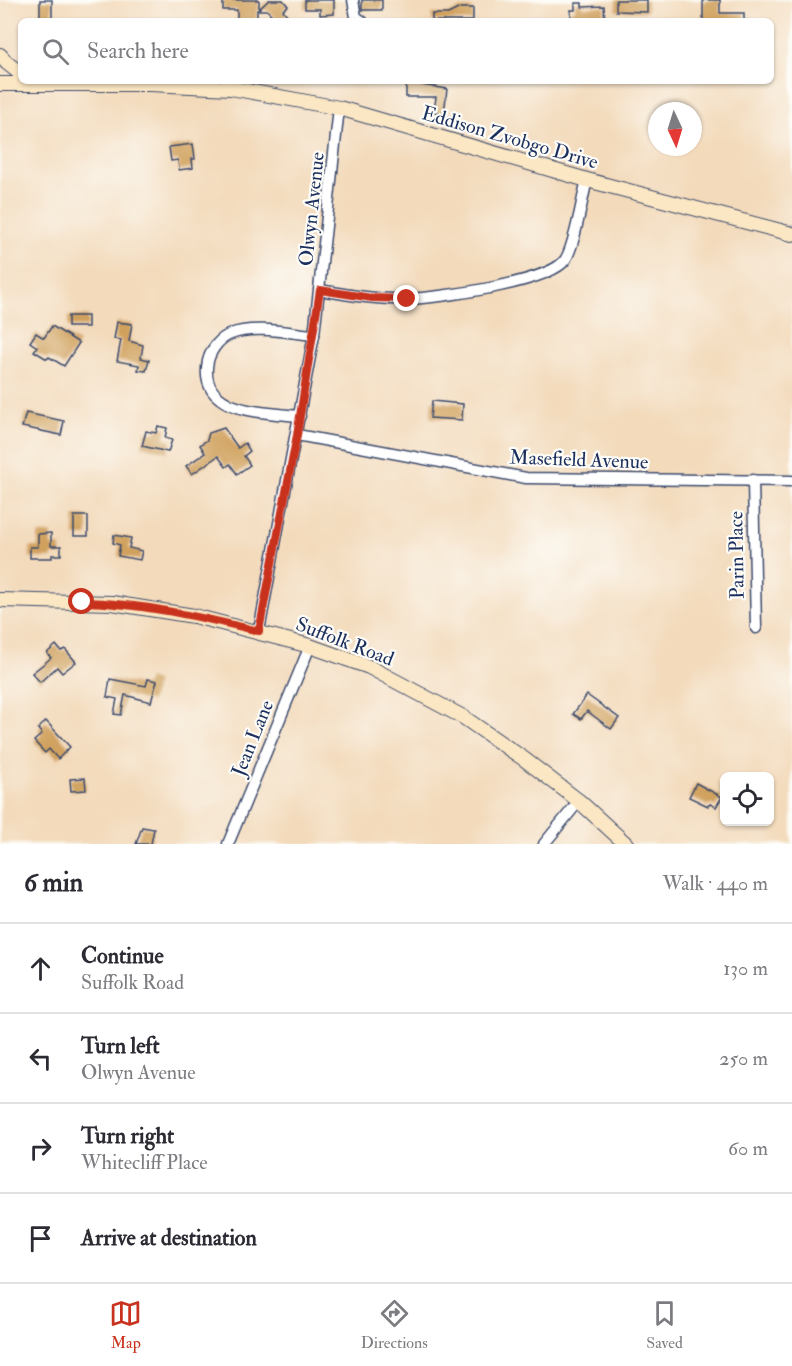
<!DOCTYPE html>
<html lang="en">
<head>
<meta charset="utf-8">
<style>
	:root { --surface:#fff; --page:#f2f2f3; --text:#2b2b33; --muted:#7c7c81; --line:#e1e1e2; --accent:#c8321e }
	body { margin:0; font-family:"IM FELL Double Pica",serif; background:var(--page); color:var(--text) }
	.controls { position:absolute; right:18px; bottom:18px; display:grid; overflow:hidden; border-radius:9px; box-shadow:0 2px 4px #0004 }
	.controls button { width:54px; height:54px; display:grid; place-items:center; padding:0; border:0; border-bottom:2px solid var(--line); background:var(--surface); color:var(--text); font:30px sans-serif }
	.compass { position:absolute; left:648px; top:102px; width:54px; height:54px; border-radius:50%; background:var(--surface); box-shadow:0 2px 4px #0004; rotate:176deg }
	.stop { position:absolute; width:18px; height:18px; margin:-14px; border:4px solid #c8321e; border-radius:50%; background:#fff }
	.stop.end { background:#c8321e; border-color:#fff; box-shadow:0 2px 6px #0008 }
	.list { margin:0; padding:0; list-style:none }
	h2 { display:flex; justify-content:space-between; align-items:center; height:78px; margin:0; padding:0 24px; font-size:26px }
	h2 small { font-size:20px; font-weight:400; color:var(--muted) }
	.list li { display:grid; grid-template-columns:39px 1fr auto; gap:18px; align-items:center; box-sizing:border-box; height:90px; padding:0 24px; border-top:2px solid var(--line) }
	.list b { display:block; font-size:22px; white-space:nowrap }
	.list p { margin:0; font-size:20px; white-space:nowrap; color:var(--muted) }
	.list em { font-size:20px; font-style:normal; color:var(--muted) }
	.icon { flex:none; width:33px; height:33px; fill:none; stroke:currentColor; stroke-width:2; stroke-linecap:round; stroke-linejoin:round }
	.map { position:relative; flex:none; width:792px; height:844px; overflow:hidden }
	.search { position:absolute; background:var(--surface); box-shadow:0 2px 4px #0004; left:18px; right:18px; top:18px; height:66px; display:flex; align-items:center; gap:15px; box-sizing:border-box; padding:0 21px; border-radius:9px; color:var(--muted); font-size:22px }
	.sheet { height:438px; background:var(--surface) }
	nav { display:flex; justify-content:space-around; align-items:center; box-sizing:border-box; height:84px; border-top:2px solid var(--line); background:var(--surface); font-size:16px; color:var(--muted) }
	nav a { display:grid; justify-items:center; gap:3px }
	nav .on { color:var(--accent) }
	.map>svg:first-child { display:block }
</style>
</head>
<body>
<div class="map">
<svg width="792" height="844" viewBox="0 0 792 844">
	<rect width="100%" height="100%" fill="#fdfcf7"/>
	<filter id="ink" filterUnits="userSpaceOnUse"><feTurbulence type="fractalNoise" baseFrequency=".0167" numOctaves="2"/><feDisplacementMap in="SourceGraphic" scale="12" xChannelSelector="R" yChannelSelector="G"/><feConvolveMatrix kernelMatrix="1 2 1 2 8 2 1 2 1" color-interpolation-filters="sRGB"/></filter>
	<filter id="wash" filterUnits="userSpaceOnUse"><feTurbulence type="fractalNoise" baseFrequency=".008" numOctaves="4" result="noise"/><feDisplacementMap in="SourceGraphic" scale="24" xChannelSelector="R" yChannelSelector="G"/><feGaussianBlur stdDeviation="1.35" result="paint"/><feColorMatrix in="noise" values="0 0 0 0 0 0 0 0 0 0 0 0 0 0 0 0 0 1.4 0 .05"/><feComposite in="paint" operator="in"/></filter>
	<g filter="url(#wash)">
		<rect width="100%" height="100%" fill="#f3dabb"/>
		<g id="blocks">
			<g fill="#d0a15d">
				<rect x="40" y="0" width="12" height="18"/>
				<polygon points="223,0 259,0 259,9 269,0 283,0 288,6 283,10 292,21 277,21 267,10 257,10 257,21 237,21 237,10 223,10"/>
				<polygon points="305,0 334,0 334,14 320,15 320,9 305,9"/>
				<rect x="362" y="0" width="20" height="10"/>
				<polygon points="616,0 647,0 647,12 616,11"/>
				<polygon points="703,0 720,0 720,13 744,13 744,21 703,21"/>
				<polygon points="575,3 582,3 582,7 604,6 605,21 571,21 571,10 575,10"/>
				<polygon points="460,8 473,8 473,21 432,21 432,14 448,14"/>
				<polygon points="406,81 422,81 422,85 447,89 444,113 434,112 436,97 406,97"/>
				<polygon points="193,144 195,159 192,159 193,168 179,170 178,160 171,161 169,147"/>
				<rect x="68" y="316" width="20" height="11"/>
				<polygon points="117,322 132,324 129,341 143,345 141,358 149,360 146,371 138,370 139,365 117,361 121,340 114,339"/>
				<polygon points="52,326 79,343 64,366 49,357 47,359 34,351 37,347 30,342 36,333 44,338"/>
				<polygon points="432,401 463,404 462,420 430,418"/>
				<polygon points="26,413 64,421 61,435 22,427"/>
				<polygon points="158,426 167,428 165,438 172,440 168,452 142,446 146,431 156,433"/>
				<polygon points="224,428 238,448 245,443 250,451 244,456 250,465 237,474 230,464 226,467 218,456 192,474 186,466 205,453 200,445 207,440 209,433"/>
				<rect x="74" y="516" width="14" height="20"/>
				<polygon points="51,533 51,546 61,546 61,555 52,555 52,558 30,558 30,547 38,547 38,534"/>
				<polygon points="114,535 131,538 129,548 142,551 140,560 118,556 120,545 113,543"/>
				<polygon points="56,645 61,651 65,649 76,662 62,673 57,667 40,682 32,673 51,658 47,653"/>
				<polygon points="110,679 146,686 148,679 157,681 151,702 125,695 121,715 114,714 117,699 107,697"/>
				<polygon points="587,695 619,718 611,729 587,711 581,719 573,714"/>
				<polygon points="46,721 70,747 58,759 49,749 45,753 34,741 42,734 38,729"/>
				<polygon points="85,778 86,790 71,791 70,779"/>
				<polygon points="696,783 722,797 716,807 710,804 708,806 689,797"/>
				<polygon points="142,827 154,829 151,844 136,844"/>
			</g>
		</g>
	</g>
	<g filter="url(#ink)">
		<use href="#blocks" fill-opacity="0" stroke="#3b496c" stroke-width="1.5"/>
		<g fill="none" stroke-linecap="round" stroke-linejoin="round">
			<g stroke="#3b496c" stroke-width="13">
				<g id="street">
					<polyline points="353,0 356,17 362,21"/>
					<path d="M320,290C349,295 378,300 407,299C437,298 549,283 565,260C575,246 582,198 587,180"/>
					<path d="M300,416C265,412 197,414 208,361C211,349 220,338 231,334C253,325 291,333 314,335"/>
					<polyline points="297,435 526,478 792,481"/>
					<polyline points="753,480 756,628"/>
					<polyline points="259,631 314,335 339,108"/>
					<polyline points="228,844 310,646"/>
					<polyline points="544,844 579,801"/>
				</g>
			</g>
			<g stroke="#3b496c" stroke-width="16">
				<g id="secondary">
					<polyline points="0,55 7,63 21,74"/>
					<polyline points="0,84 150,84 231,88 339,108 587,180 792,234"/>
					<polyline points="0,600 112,603 194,616 310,646 369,667 463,717 524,759 579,801 626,844"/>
				</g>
			</g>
			<use href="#street" stroke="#fff" stroke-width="10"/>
			<use href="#secondary" stroke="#fbe7c3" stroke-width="14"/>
		</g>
	</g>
	<g fill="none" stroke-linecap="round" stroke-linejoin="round" filter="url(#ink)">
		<path stroke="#c8321e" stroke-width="8" d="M82,602C142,603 200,617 259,631L297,435L320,290L372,298L407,299"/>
	</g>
	<g text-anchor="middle" stroke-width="4.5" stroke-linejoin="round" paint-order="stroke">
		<g font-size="20" fill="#1b2f5e" stroke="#fdfcf7">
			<text transform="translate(510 137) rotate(16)" y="7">Eddison Zvobgo Drive</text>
			<text transform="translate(311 209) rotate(-84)" y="7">Olwyn Avenue</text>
			<text transform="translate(579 459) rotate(2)" y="7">Masefield Avenue</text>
			<text transform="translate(736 555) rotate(-91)" y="7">Parin Place</text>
			<text transform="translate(345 641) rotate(21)" y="7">Suffolk Road</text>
			<text transform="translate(252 738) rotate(-68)" y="7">Jean Lane</text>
		</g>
	</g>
</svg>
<div class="controls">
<button><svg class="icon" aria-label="locate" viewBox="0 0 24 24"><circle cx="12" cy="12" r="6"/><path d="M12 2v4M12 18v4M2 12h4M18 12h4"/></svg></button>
</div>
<svg class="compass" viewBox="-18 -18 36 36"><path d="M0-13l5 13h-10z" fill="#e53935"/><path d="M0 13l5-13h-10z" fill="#7c7c81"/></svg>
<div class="stop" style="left:82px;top:602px"></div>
<div class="stop end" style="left:407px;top:299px"></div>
<div class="search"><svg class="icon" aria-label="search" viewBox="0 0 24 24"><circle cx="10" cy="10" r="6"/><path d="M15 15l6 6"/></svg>Search here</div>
</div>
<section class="sheet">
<h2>6 min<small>Walk · 440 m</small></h2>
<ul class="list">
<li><svg class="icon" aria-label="ahead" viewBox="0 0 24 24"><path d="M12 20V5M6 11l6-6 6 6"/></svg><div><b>Continue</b><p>Suffolk Road</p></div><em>130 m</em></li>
<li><svg class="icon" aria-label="left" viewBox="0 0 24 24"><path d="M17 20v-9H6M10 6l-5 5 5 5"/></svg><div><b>Turn left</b><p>Olwyn Avenue</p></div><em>250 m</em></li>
<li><svg class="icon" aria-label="right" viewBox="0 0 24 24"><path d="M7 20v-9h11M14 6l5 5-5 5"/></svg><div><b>Turn right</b><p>Whitecliff Place</p></div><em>60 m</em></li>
<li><svg class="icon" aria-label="arrive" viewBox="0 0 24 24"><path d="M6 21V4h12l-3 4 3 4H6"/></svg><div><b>Arrive at destination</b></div></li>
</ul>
</section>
<nav>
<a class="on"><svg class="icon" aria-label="map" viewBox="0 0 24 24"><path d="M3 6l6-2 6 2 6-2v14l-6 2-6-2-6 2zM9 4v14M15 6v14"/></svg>Map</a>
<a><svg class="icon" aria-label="directions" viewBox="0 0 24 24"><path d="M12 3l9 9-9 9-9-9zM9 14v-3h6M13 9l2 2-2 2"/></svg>Directions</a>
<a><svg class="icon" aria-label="saved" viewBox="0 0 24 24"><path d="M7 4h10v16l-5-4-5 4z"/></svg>Saved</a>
</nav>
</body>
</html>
